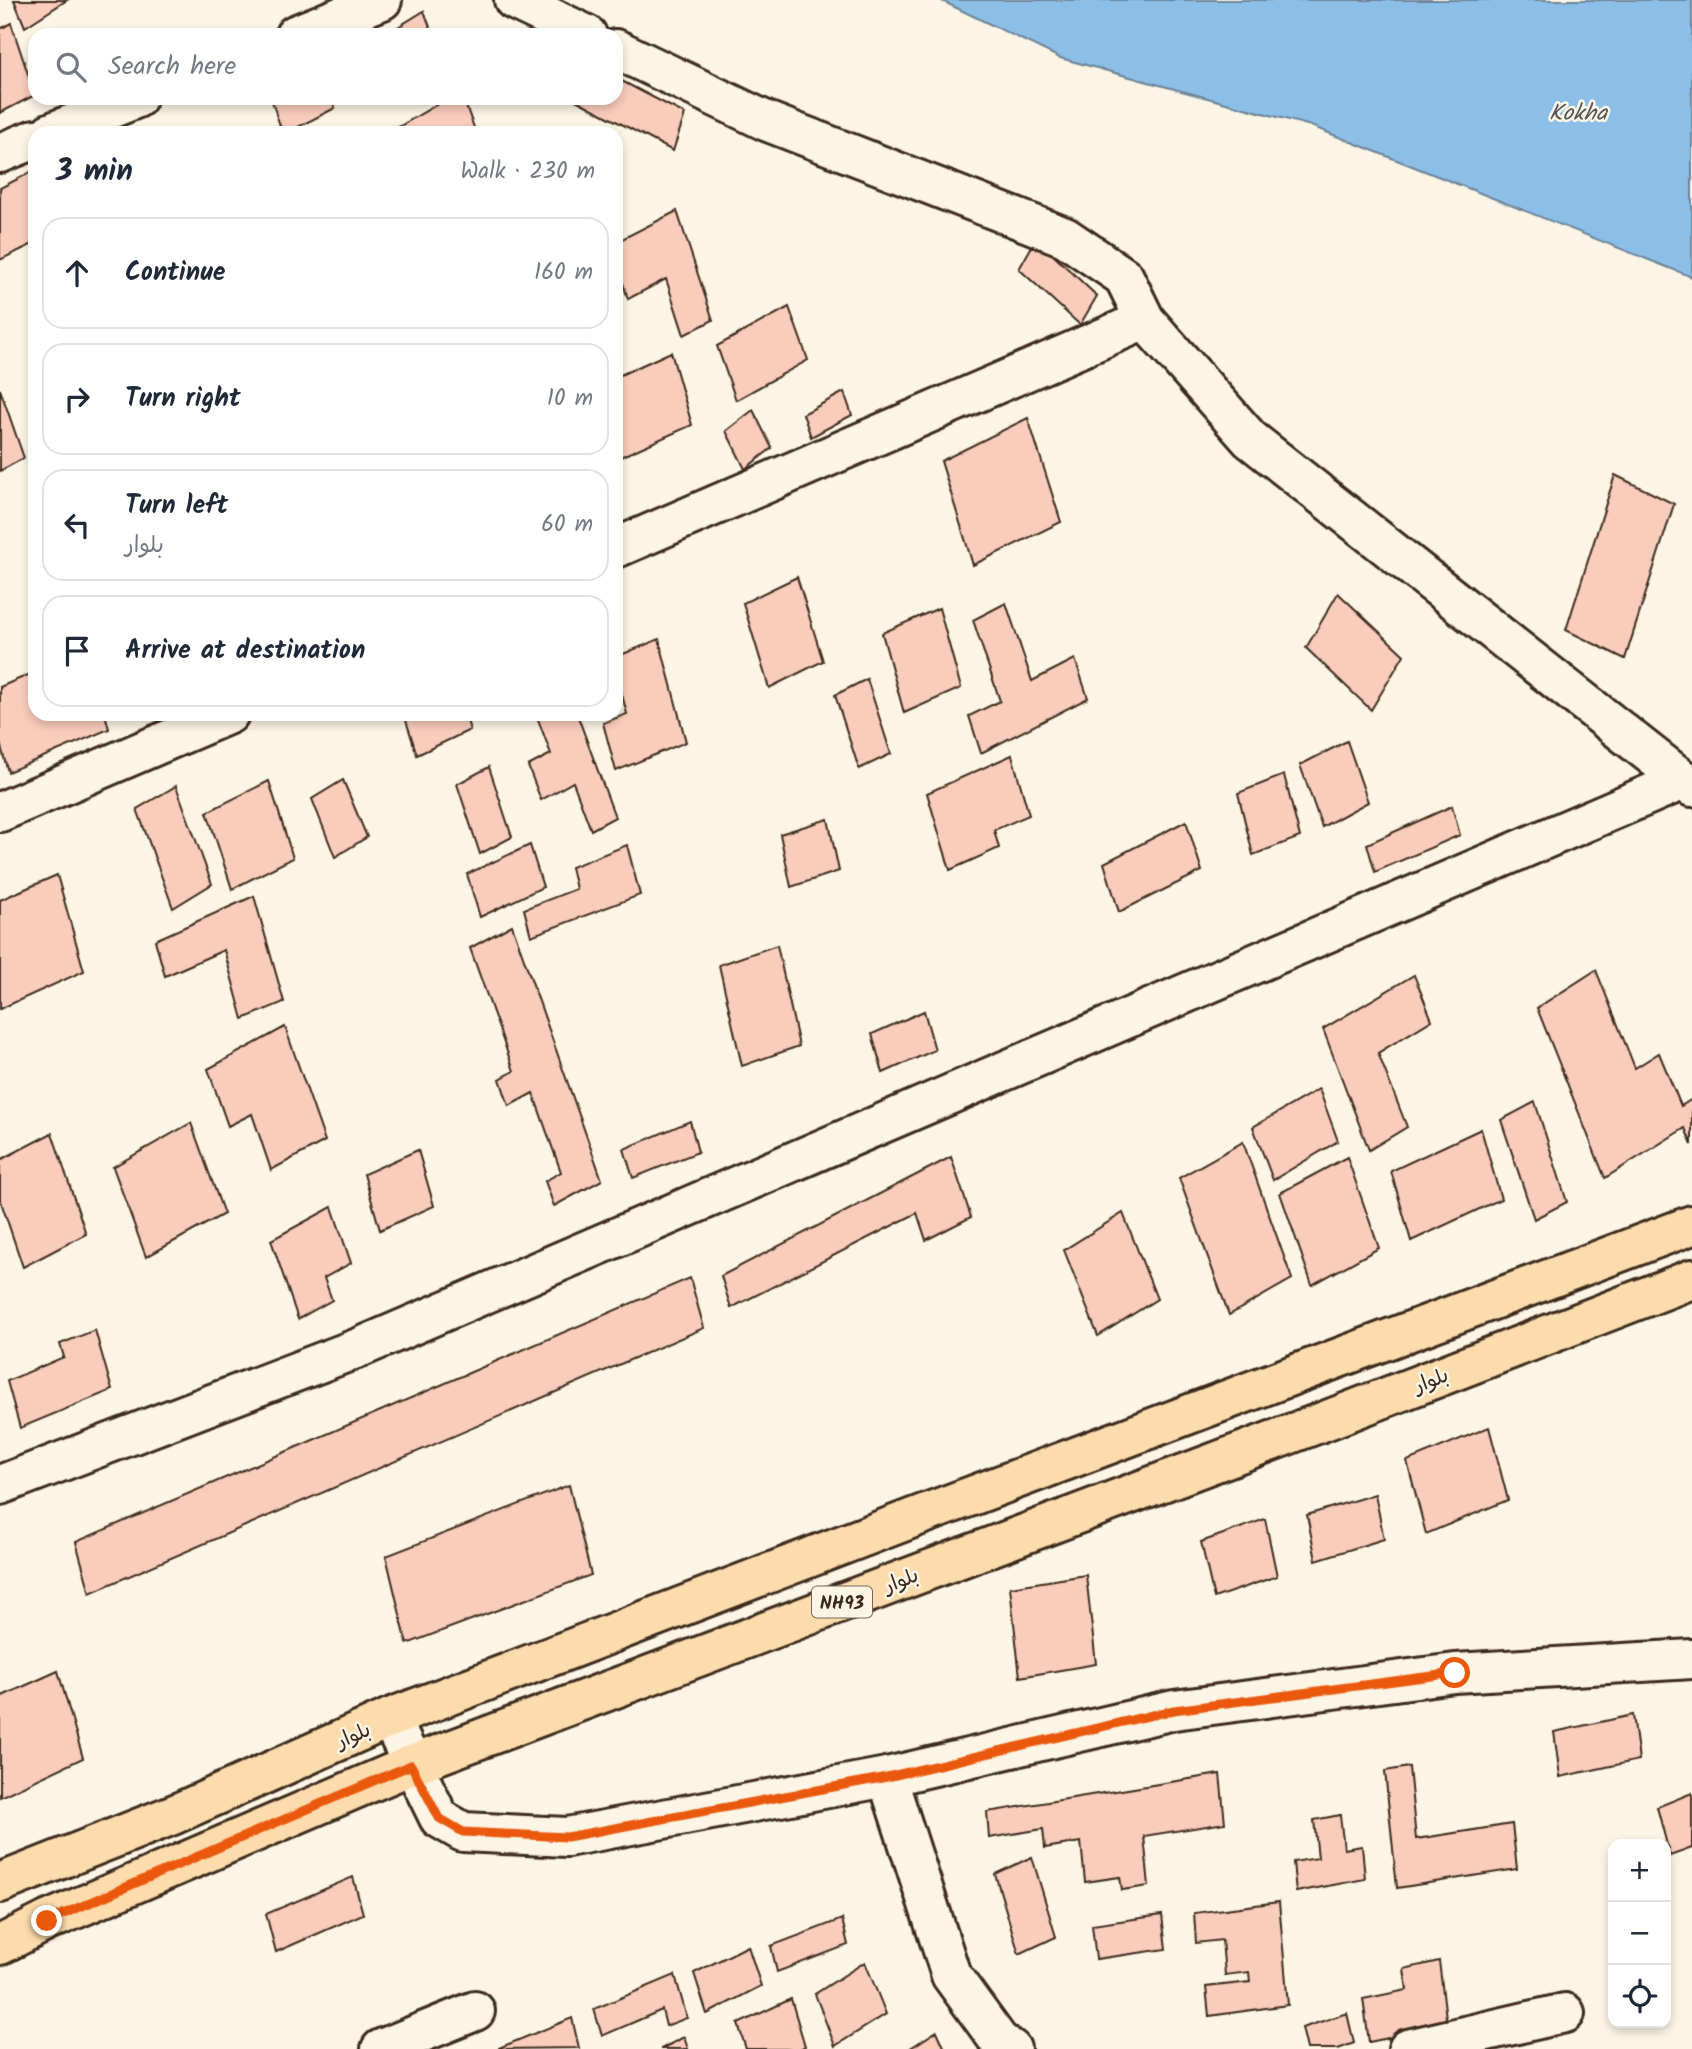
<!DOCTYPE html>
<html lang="en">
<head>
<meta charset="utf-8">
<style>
	:root { --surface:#fff; --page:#f6f6f7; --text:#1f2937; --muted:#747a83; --line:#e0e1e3 }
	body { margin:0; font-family:Kalam,"Playpen Sans Arabic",sans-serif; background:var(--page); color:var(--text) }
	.controls { position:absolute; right:21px; bottom:21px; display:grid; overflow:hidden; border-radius:14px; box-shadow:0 4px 10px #0003 }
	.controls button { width:63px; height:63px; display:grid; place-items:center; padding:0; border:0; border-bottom:2px solid var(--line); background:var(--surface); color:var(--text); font:35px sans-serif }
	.stop { position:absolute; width:21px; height:21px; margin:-16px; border:5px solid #ea580c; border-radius:50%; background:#fff }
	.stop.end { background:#ea580c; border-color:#fff; box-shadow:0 2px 7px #0008 }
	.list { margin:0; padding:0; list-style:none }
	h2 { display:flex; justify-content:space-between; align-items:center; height:91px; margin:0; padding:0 28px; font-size:30px }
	h2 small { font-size:23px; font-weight:400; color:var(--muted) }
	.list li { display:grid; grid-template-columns:46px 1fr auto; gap:21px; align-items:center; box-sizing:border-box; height:112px; margin:0 14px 14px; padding:0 14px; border:2px solid var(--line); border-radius:21px }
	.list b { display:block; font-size:26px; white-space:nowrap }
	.list p { margin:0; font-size:23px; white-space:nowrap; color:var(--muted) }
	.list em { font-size:23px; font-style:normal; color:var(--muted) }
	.icon { flex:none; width:38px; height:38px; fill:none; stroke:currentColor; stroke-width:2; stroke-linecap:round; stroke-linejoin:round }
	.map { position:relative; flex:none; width:1692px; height:2049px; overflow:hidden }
	.search { position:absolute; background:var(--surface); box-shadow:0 4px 10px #0003; left:28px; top:28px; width:595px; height:77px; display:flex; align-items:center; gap:18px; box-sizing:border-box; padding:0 24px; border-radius:21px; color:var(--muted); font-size:26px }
	.panel { position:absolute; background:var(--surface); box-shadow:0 4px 10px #0003; left:28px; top:126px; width:595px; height:595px; border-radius:21px }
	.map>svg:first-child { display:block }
</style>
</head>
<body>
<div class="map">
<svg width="1692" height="2049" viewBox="0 0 1692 2049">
	<rect width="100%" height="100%" fill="#fcf5e5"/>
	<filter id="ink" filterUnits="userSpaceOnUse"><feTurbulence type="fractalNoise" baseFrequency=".0143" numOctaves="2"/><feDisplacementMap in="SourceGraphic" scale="14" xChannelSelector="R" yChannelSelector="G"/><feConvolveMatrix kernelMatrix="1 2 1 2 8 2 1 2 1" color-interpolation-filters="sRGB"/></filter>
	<g filter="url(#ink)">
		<polygon fill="#8cbfe8" stroke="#6c8397" stroke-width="2" points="940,0 1692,0 1692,277 1311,126 1060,58"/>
		<g fill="#f9ccbb" stroke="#3b2a1e" stroke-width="2">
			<polygon points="14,0 67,0 25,27"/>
			<polygon points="424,11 433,35 401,35 398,27"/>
			<polygon points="11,23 35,95 0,113 0,29"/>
			<polygon points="616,78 685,114 673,151 572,98 616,98"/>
			<polygon points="271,98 331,98 335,108 298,127 300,133 280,133 282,132"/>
			<polygon points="448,98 463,98 476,133 399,133 397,128"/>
			<polygon points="35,170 35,243 0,260 0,188"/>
			<polygon points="677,211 713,320 684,335 666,279 628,299 616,261 616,242"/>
			<polygon points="1036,239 1097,296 1080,325 1019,269"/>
			<polygon points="789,307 808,360 736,400 717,346"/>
			<polygon points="671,352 692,425 618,458 616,450 616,377"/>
			<polygon points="0,389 24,458 0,471"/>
			<polygon points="844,392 852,415 811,437 803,414"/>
			<polygon points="753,410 772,448 745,469 726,431"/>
			<polygon points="1028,418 1061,522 973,565 941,461"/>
			<polygon points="1615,475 1674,504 1625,659 1566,630"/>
			<polygon points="797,577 823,661 769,688 743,603"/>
			<polygon points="1338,593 1404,655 1371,710 1306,648"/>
			<polygon points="1006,603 1032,681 1075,659 1088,698 981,753 969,716 1000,701 973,620"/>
			<polygon points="939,608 961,688 904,713 882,633"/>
			<polygon points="659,639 686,742 616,771 603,723 627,714 616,672 616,657"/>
			<polygon points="35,672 35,714 105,714 109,729 8,772 0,743 0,687"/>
			<polygon points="867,679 891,754 859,769 835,695"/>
			<polygon points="404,714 465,714 470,730 417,755"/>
			<polygon points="536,714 577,714 615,817 591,830 573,782 541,800 528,766 551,754"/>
			<polygon points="1347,741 1368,802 1322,827 1300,765"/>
			<polygon points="1012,755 1029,815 994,830 999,848 950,870 927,793"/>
			<polygon points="489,767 512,837 480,854 457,784"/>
			<polygon points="1284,775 1300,837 1253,855 1238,793"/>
			<polygon points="343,780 367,837 335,857 312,799"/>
			<polygon points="269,781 293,858 232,889 207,812"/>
			<polygon points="176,786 212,884 173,908 137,809"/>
			<polygon points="1452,806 1460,835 1375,872 1367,844"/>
			<polygon points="828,819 839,871 791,887 780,834"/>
			<polygon points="1186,821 1202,871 1119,912 1104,863"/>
			<polygon points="530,845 543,887 480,917 467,874"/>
			<polygon points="627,845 640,895 531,936 524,909 576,889 571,867"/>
			<polygon points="57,875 84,971 0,1009 0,900"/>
			<polygon points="254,896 284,1002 243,1019 224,950 165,976 155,940"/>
			<polygon points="512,925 602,1180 554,1206 545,1181 561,1172 533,1093 509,1106 500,1079 514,1071 470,948"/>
			<polygon points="777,945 799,1046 742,1066 719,965"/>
			<polygon points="1596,970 1635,1068 1659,1053 1681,1106 1692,1099 1692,1145 1685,1128 1605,1178 1537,1008"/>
			<polygon points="1414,975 1432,1020 1378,1053 1407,1127 1369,1150 1323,1029"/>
			<polygon points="924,1011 935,1050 883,1073 872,1034"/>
			<polygon points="285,1027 325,1141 271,1170 252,1114 228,1126 208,1069"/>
			<polygon points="1319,1089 1338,1141 1273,1180 1253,1127"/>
			<polygon points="1535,1102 1567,1202 1534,1219 1501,1120"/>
			<polygon points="690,1121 698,1152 633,1178 624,1149"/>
			<polygon points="191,1123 224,1214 146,1257 113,1167"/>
			<polygon points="1481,1129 1501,1199 1411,1241 1391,1171"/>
			<polygon points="52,1133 86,1234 23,1267 0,1199 0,1160"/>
			<polygon points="1243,1142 1292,1279 1229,1315 1179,1178"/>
			<polygon points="418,1150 434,1206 380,1230 364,1174"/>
			<polygon points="951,1157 971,1217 926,1240 917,1213 731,1308 721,1276"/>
			<polygon points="1347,1157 1379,1248 1312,1285 1280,1193"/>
			<polygon points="332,1207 351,1263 324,1278 332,1300 298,1319 271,1240"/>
			<polygon points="1123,1213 1157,1299 1098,1336 1064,1250"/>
			<polygon points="690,1278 704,1328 90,1593 76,1542"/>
			<polygon points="95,1330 112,1390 20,1428 7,1381 64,1357 60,1344"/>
			<polygon points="1489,1427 1508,1500 1426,1534 1407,1461"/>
			<polygon points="569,1485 591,1575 407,1644 386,1556"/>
			<polygon points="1375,1494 1384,1539 1316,1560 1307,1515"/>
			<polygon points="1265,1519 1277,1576 1214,1598 1201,1542"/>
			<polygon points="1086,1575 1096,1664 1020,1677 1010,1587"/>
			<polygon points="58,1671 83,1758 0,1797 0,1697"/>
			<polygon points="1633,1715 1639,1760 1560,1777 1554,1732"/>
			<polygon points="1409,1767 1416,1839 1512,1824 1517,1869 1397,1888 1385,1771"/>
			<polygon points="1220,1774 1225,1823 1144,1836 1149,1886 1122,1890 1120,1877 1085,1882 1081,1842 1045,1848 1043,1829 989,1838 987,1812"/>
			<polygon points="1692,1793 1692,1848 1670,1856 1657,1807"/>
			<polygon points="1340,1815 1344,1849 1362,1846 1365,1879 1296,1892 1293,1862 1318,1858 1314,1820"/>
			<polygon points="1032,1857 1056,1937 1019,1954 995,1874"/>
			<polygon points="353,1877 363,1914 276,1952 266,1914"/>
			<polygon points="1279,1902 1288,2005 1209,2016 1206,1987 1250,1982 1249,1972 1225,1975 1222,1940 1196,1943 1194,1913"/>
			<polygon points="1162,1915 1166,1949 1096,1959 1092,1925"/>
			<polygon points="842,1919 848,1945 777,1972 771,1946"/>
			<polygon points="748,1946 761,1986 707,2014 694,1973"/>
			<polygon points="1439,1961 1447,2026 1369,2042 1363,1999 1407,1990 1404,1969"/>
			<polygon points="865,1962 886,2014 835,2046 815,1994"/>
			<polygon points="675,1975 687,2018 666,2026 662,2010 602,2036 594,2009"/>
			<polygon points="791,1999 805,2046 800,2049 746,2049 738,2024"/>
			<polygon points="1347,2013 1354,2043 1338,2049 1307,2049 1302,2028"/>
			<polygon points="572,2018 579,2048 499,2049 499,2048"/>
			<polygon points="937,2031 945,2049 909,2049"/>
			<polygon points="684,2037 688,2049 661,2049"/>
		</g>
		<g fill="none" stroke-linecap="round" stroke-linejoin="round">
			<g stroke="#3b2a1e" stroke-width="44">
				<g id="street">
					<polyline points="514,0 587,35"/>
					<polyline points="295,35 382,0"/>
					<polyline points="616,49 766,121 1065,237 1124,277 1145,320 1250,439 1692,787"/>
					<polyline points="50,133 137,98"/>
					<polyline points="0,153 35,139"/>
					<polyline points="616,548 1145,320"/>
					<polyline points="0,812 229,714"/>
					<polyline points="0,1485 361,1347 1683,780"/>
					<polyline points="887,1777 951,1975 999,2041 1011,2049"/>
					<polyline points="381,2049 475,2011"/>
					<polyline points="1408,2049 1565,2013"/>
				</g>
			</g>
			<g stroke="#3b2a1e" stroke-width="44">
				<polyline id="secondary" points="390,1718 439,1818 463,1832 567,1837 887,1777 1174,1710 1455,1673 1692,1659"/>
			</g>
			<g stroke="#3b2a1e" stroke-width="44">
				<g id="primary">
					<polyline points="0,1883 175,1814 390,1718 913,1518 1692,1225"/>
					<polyline points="0,1945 47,1921 411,1765 1322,1422 1692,1279"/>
				</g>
			</g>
			<use href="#street" stroke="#fcf5e5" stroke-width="38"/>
			<use href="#secondary" stroke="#fcf5e5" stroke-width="38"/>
			<use href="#primary" stroke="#fcdcac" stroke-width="38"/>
		</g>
	</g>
	<g fill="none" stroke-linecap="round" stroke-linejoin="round" filter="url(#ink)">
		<polyline stroke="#ea580c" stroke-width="9" points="47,1921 411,1765 439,1818 463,1832 567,1837 887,1777 1174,1710 1455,1673"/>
	</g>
	<g text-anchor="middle" stroke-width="5" stroke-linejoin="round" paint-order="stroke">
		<rect fill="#fcf5e5" stroke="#75675a" stroke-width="2" x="812" y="1586.5" width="60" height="31" rx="5"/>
		<g font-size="19" font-weight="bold" fill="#3b2a1e">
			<text x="842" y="1609">NH93</text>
		</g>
		<g font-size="21" fill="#3b2a1e" stroke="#fcf5e5">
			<text transform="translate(1431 1380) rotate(-21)" y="7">بلوار</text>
			<text transform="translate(901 1580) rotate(-21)" y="7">بلوار</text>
			<text transform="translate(353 1735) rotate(-24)" y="7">بلوار</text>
		</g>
		<g font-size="23" font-style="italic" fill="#53575b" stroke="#fcf5e5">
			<text x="1578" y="120">Kokha</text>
		</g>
	</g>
</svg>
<div class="controls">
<button>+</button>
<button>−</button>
<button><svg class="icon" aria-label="locate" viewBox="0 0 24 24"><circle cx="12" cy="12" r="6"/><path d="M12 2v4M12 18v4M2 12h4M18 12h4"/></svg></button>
</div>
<div class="stop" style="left:1455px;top:1673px"></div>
<div class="stop end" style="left:47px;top:1921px"></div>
<div class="search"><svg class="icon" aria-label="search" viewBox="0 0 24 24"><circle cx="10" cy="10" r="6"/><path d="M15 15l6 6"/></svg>Search here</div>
<section class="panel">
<h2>3 min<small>Walk · 230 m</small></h2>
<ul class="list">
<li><svg class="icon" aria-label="ahead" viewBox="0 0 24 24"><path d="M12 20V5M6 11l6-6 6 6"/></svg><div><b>Continue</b></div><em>160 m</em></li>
<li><svg class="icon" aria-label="right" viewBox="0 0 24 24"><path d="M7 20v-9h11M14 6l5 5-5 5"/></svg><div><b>Turn right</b></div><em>10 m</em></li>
<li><svg class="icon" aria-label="left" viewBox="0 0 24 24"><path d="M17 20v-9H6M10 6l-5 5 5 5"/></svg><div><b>Turn left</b><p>بلوار</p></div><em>60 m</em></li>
<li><svg class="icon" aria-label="arrive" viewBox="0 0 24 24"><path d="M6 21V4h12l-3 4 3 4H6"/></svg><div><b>Arrive at destination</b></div></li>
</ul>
</section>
</div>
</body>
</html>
